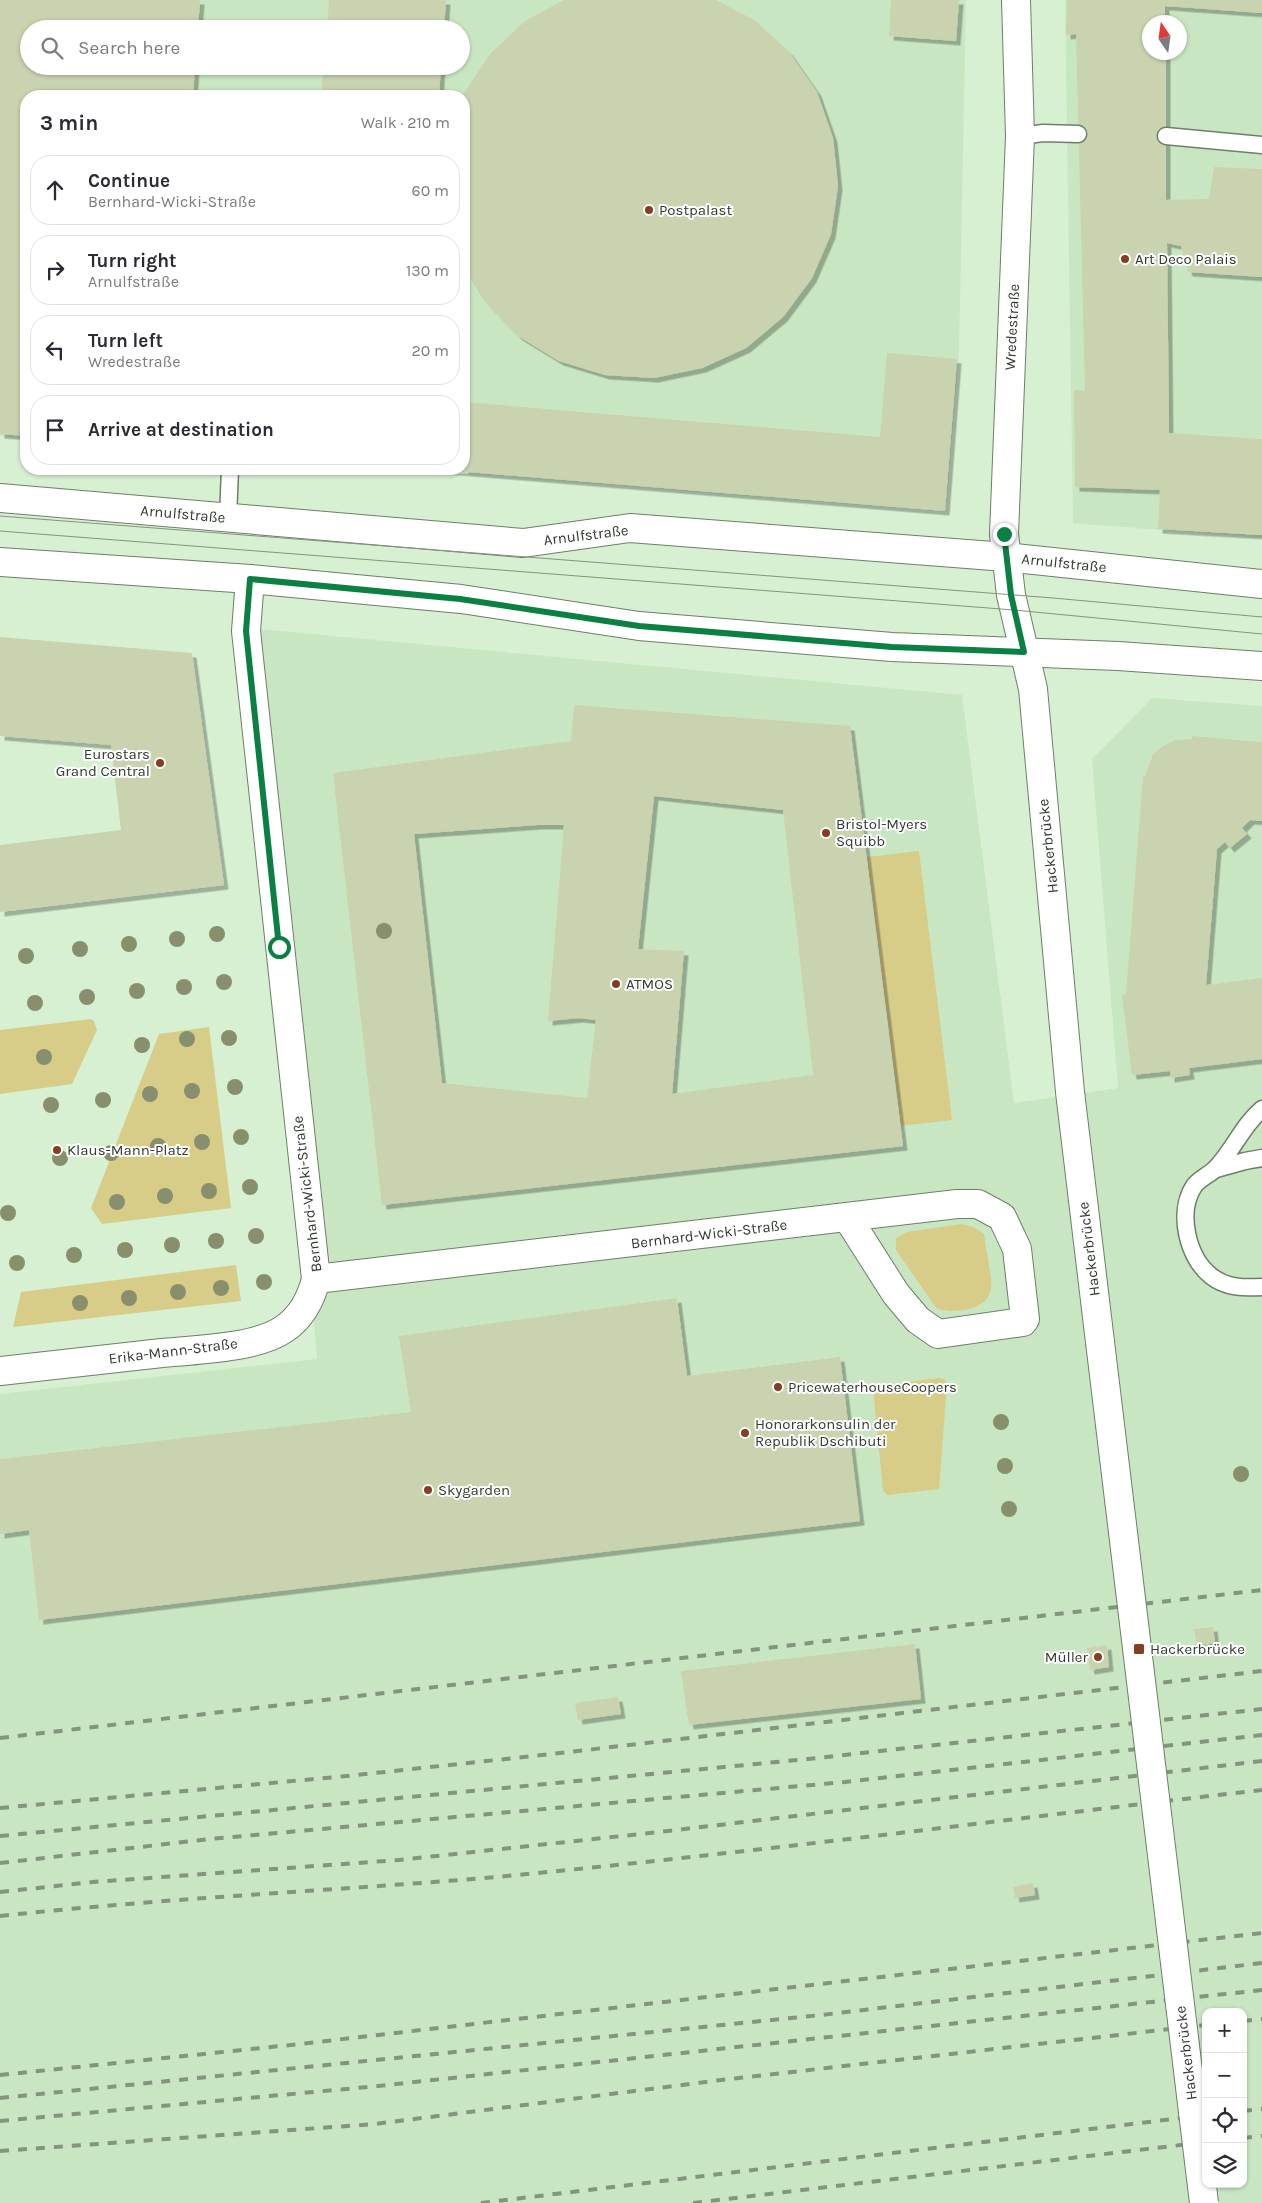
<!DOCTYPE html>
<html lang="en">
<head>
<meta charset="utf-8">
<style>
	:root { --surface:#fff; --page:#f7f7f7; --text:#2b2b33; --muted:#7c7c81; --line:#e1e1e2 }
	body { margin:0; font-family:Karla,sans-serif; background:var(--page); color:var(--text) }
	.controls { position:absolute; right:15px; bottom:15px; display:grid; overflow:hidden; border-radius:10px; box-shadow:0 1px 4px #0004 }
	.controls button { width:45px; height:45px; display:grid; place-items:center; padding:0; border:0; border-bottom:1px solid var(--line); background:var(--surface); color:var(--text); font:25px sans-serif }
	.compass { position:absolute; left:1142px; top:15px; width:45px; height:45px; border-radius:50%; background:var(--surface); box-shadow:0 1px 4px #0004; rotate:347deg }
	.stop { position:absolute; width:15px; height:15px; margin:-11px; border:4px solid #0b8043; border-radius:50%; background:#fff }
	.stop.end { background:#0b8043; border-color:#fff; box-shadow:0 1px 5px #0008 }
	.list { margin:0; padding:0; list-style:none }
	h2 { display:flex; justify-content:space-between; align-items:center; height:65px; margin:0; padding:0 20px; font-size:21px }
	h2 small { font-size:16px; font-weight:400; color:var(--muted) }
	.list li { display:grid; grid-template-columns:32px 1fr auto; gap:15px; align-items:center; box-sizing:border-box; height:70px; margin:0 10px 10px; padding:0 10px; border:1px solid var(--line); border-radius:20px }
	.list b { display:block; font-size:19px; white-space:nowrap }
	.list p { margin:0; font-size:16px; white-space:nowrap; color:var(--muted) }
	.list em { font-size:16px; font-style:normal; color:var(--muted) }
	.icon { flex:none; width:28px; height:28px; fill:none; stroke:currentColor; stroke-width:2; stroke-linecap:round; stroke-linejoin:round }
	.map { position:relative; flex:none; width:1262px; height:2203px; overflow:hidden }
	.search { position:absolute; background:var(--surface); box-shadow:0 1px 4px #0004; left:20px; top:20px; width:450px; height:55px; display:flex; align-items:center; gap:12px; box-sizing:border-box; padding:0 18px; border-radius:28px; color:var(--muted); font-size:19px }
	.panel { position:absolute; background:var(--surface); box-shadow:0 1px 4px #0004; left:20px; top:90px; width:450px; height:385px; border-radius:20px }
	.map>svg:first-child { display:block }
</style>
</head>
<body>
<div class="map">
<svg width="1262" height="2203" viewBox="0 0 1262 2203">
	<defs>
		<filter id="shadow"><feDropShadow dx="4.5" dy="4.5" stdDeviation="0" flood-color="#0004"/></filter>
	</defs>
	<rect width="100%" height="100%" fill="#d7f0d1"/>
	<g fill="#c9e6c2" fill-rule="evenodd">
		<path d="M0,0H966L959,354L946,512L404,469H464V96H26V438L0,436ZM29,29H461V66H29Z"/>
		<path d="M1065,0H1262V538L1073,523ZM1150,22H1180V52H1150Z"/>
		<path d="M259,629L962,695L1014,1103L1118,1088L1092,759L1152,698L1262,706V2203H0V1394L317,1359ZM1206,2012H1243V2184H1206Z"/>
	</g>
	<g fill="#d7cc88">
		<polygon points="919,851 952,1120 901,1126 867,857"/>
		<polygon points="91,1019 94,1021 97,1030 72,1084 0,1094 0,1030"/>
		<polygon points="209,1027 231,1208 102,1224 91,1208 159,1034"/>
		<path d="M962,1224L973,1227L984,1234C985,1246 993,1280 991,1289C986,1312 955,1313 937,1309L896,1250V1238L907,1232Z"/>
		<polygon points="236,1265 241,1301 13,1327 21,1292"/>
		<polygon points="939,1378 944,1379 947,1384 939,1489 887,1495 883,1490 873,1389 876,1386"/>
	</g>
	<g fill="#cad3b0" fill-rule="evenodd" filter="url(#shadow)">
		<polygon points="0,0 200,0 198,29 29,29 29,66 195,66 193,96 26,96 26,436 0,434"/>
		<polygon points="329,0 446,0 444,29 327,29"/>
		<polygon points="564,0 716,0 754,20 789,52 817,92 833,138 838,186 831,234 812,278 783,317 746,348 702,368 654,378 605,375 559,361 518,336 484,301 464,268 464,96 462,96 490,54 525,21"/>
		<polygon points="891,0 959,0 956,41 889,36"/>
		<polygon points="1067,0 1262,0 1262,13 1165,6 1165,22 1150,22 1150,52 1166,52 1166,200 1209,199 1214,167 1262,169 1262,277 1188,272 1181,246 1167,243 1169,433 1262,439 1262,535 1158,529 1160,490 1075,487 1074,390 1085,391 1076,34 1066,35"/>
		<polygon points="324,66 441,66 439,96 321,96"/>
		<polygon points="887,353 957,359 945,511 444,470 464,469 464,402 880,437"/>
		<polygon points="0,637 192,653 224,885 0,912 0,845 121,830 111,745 0,736"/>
		<path d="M574,705L850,726L903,1146L382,1205L333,773L571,741ZM654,796L783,810L813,1075L672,1094L684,951L638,949ZM537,825H564L548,1021L579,1018L596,1020L587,1098L442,1083L414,834Z"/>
		<polygon points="1192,736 1262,742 1262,821 1250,820 1242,828 1247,834 1230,848 1225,842 1217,849 1206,985 1262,978 1262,1059 1189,1068 1190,1075 1170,1078 1170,1071 1132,1075 1122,995 1126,994 1143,776 1145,776 1153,755 1160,748 1175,740 1192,739"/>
		<polygon points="677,1298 687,1376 840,1357 860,1521 39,1620 29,1530 0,1534 0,1459 411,1412 399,1336"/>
		<polygon points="1213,1627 1215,1643 1197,1646 1194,1629"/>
		<polygon points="915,1644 921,1699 689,1725 681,1671"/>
		<polygon points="1107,1645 1109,1667 1090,1670 1087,1648"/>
		<polygon points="618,1697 621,1714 578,1720 575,1703"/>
		<polygon points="1033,1883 1035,1895 1015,1898 1013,1887"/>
	</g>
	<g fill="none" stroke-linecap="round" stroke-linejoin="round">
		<g stroke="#6a8165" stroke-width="19">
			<g id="service">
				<polyline points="1020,136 1043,133 1078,134"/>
				<polyline points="1166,136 1262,145"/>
				<polyline points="228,518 230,469"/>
				<path d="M1262,1109C1242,1126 1233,1151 1215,1169C1209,1175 1199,1179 1194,1186C1177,1212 1187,1257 1211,1276C1226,1288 1244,1288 1262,1287"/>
				<polyline points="1216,1169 1245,1161 1262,1158"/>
			</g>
		</g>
		<g stroke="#6a8165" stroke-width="30">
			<g id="minor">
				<polyline points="316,1279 957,1204 978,1204 1002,1217 1017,1249 1025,1319 1023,1322 938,1334 918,1320 896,1294 847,1217"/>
				<path d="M0,1371C54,1365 108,1359 162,1353C196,1350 257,1348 284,1329C302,1317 311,1299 316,1279L246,631L250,579"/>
			</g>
		</g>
		<g stroke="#6a8165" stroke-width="30">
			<g id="tertiary">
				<polyline points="1016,0 1020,136 1004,534 1011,595 1033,689 1070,1092 1100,1342"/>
				<polyline points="0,498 523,543 630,528 1006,557 1262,584"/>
				<polyline points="0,562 250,579 461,599 639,626 892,647 1118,656 1262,666"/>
			</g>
		</g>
		<use href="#service" stroke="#fff" stroke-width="16"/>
		<use href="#minor" stroke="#fff" stroke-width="28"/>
		<use href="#tertiary" stroke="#fff" stroke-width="28"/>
		<g stroke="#83947f" stroke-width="1">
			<polyline points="0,516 1053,598 1262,617"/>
			<polyline points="0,531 1014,610 1262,634"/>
		</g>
		<g stroke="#83947f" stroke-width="4" stroke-dasharray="9 9" stroke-linecap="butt">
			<polyline points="0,1738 1262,1590"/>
			<polyline points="0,1808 347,1776 552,1754 1262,1671"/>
			<polyline points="0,1836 808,1759 1262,1709"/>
			<polyline points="0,1863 210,1839 845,1782 1262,1735"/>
			<polyline points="0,1892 93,1882 399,1860 659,1832 1262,1761"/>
			<path d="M0,1916C165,1898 331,1891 496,1877C752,1853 1007,1819 1262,1790"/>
			<polyline points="1243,2021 1262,2019"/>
			<polyline points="0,2075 300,2044 1262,1933"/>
			<polyline points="0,2098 821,2015 1262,1963"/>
			<polyline points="1243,2111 1262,2109"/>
			<polyline points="0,2121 378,2086 1262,1990"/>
			<polyline points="1243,2138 1262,2136"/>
			<polyline points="0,2151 375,2124 721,2080 1206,2025"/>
			<polyline points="481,2203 1206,2115"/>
			<polyline points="693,2203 1206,2142"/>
		</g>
		<g stroke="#6a8165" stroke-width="30" stroke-linecap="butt">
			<polyline id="tertiary-bridge" points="1100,1342 1204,2203"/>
		</g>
		<use href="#tertiary-bridge" stroke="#fff" stroke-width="28"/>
	</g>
	<g fill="#878f6d">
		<circle cx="384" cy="931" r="8"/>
		<circle cx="217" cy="934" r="8"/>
		<circle cx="177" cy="939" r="8"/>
		<circle cx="129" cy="944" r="8"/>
		<circle cx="80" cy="949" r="8"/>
		<circle cx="26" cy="956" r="8"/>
		<circle cx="224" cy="982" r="8"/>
		<circle cx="184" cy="987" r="8"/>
		<circle cx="137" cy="991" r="8"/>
		<circle cx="87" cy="997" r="8"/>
		<circle cx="35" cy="1003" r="8"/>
		<circle cx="229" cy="1038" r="8"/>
		<circle cx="187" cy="1039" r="8"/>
		<circle cx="142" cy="1045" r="8"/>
		<circle cx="44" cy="1057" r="8"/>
		<circle cx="235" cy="1087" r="8"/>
		<circle cx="192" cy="1091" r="8"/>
		<circle cx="150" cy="1094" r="8"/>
		<circle cx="103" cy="1100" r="8"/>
		<circle cx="51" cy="1105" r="8"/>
		<circle cx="241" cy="1137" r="8"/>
		<circle cx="202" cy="1142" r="8"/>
		<circle cx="158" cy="1146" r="8"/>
		<circle cx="111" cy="1153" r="8"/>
		<circle cx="60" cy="1158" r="8"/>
		<circle cx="250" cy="1187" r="8"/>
		<circle cx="209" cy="1191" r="8"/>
		<circle cx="165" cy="1196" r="8"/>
		<circle cx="117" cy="1202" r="8"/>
		<circle cx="8" cy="1213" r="8"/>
		<circle cx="256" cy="1236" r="8"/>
		<circle cx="216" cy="1241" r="8"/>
		<circle cx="172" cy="1245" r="8"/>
		<circle cx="125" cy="1250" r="8"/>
		<circle cx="74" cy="1255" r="8"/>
		<circle cx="17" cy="1263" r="8"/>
		<circle cx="264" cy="1282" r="8"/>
		<circle cx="221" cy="1288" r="8"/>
		<circle cx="178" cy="1292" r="8"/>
		<circle cx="129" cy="1298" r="8"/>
		<circle cx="80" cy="1303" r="8"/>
		<circle cx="1001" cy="1422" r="8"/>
		<circle cx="1005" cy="1466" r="8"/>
		<circle cx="1241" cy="1474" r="8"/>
		<circle cx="1009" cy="1509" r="8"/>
	</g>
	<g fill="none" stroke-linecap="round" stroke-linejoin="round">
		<polyline stroke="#0b8043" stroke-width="6" points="279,947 246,631 250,579 460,599 639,626 892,647 1024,652 1011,595 1004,534"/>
	</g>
	<g fill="#863d22" stroke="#fff" stroke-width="2">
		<circle cx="649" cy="210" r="5"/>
		<circle cx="1125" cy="259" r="5"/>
		<circle cx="160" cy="763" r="5"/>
		<circle cx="826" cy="833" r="5"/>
		<circle cx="616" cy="984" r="5"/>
		<circle cx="57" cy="1150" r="5"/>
		<circle cx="778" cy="1387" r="5"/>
		<circle cx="745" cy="1433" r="5"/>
		<circle cx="428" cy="1490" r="5"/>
		<rect x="1133" y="1643" width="12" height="12" rx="2.5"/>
		<circle cx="1098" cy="1657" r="5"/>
	</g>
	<g text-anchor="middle" stroke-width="4" stroke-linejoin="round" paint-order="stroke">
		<g font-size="15" fill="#313b2f" stroke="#fff" text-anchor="start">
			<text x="659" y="215">Postpalast</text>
			<text x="1135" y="264">Art Deco Palais</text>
			<text x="150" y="759" text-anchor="end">Eurostars<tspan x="150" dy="17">Grand Central</tspan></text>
			<text x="836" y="829">Bristol-Myers<tspan x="836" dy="17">Squibb</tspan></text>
			<text x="626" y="989">ATMOS</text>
			<text x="67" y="1155">Klaus-Mann-Platz</text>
			<text x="788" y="1392">PricewaterhouseCoopers</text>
			<text x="755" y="1429">Honorarkonsulin der<tspan x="755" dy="17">Republik Dschibuti</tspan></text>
			<text x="438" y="1495">Skygarden</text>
			<text x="1150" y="1654">Hackerbrücke</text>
			<text x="1088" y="1662" text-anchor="end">Müller</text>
		</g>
		<g font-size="15" fill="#313b2f" stroke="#fff">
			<text transform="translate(1012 327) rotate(-87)" y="5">Wredestraße</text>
			<text transform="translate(183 514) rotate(5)" y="5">Arnulfstraße</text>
			<text transform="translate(586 535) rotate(-7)" y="5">Arnulfstraße</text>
			<text transform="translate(1064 563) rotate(6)" y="5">Arnulfstraße</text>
			<text transform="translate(1048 846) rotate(-96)" y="5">Hackerbrücke</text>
			<text transform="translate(307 1194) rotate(-97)" y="5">Bernhard-Wicki-Straße</text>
			<text transform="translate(709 1234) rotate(-7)" y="5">Bernhard-Wicki-Straße</text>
			<text transform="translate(1089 1249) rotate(-97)" y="5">Hackerbrücke</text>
			<text transform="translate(173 1351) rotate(-7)" y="5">Erika-Mann-Straße</text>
			<text transform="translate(1186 2053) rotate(-97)" y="5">Hackerbrücke</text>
		</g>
	</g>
</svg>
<div class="controls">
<button>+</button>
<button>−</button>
<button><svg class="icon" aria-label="locate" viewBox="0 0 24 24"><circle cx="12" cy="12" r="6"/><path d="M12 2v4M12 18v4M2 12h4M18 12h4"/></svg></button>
<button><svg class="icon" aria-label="layers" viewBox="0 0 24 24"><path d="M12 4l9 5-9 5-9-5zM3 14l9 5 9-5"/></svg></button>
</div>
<svg class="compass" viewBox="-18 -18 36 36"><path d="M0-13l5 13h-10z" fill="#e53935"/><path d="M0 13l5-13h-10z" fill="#7c7c81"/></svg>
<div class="stop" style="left:279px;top:947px"></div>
<div class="stop end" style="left:1004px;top:534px"></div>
<div class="search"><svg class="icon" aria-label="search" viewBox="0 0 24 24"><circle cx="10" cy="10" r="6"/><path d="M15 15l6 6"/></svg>Search here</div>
<section class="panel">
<h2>3 min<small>Walk · 210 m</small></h2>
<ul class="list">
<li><svg class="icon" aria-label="ahead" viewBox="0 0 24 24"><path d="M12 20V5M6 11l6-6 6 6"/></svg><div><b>Continue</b><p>Bernhard-Wicki-Straße</p></div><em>60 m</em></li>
<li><svg class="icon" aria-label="right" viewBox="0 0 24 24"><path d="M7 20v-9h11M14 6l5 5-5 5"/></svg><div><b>Turn right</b><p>Arnulfstraße</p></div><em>130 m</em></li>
<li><svg class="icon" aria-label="left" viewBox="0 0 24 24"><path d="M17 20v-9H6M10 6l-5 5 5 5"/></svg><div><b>Turn left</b><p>Wredestraße</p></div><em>20 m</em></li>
<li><svg class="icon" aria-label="arrive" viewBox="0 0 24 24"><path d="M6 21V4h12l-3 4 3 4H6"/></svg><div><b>Arrive at destination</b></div></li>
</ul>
</section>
</div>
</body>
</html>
